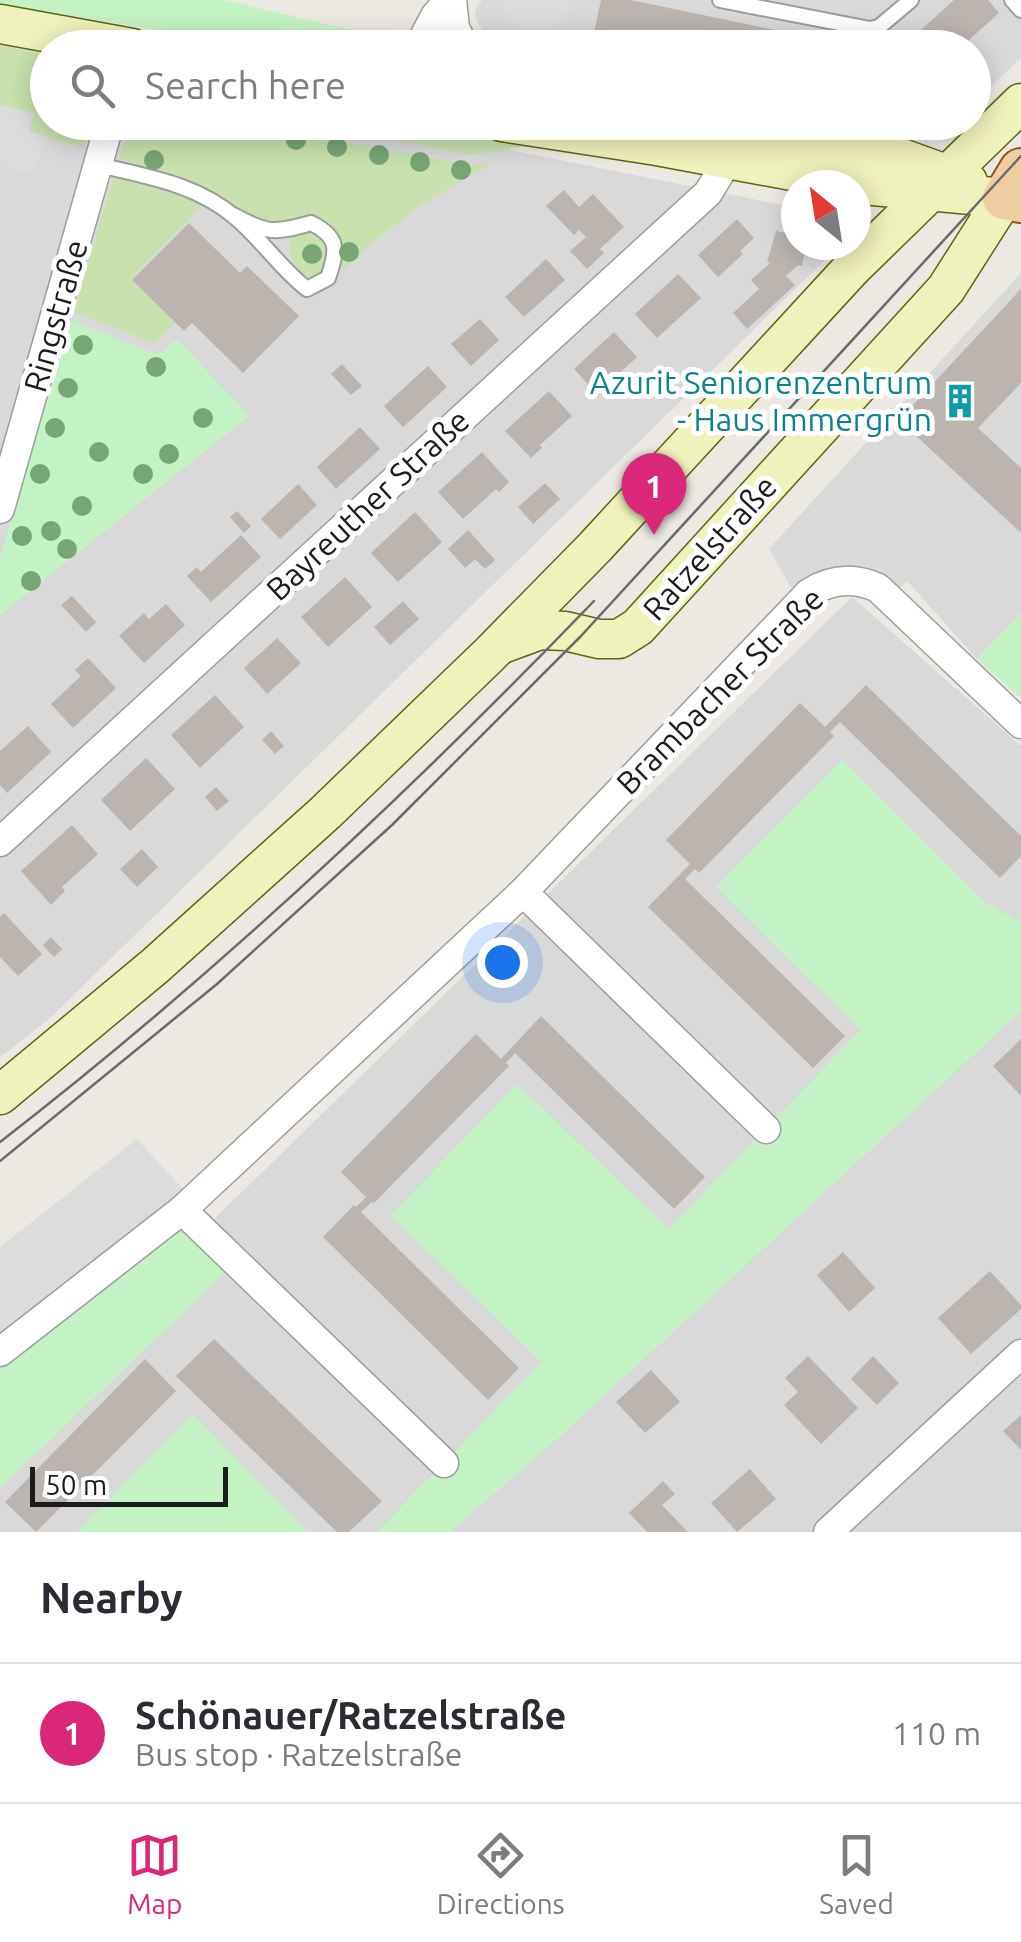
<!DOCTYPE html>
<html lang="en">
<head>
<meta charset="utf-8">
<style>
	:root { --surface:#fff; --page:#f2f2f3; --text:#2b2b33; --muted:#7c7c81; --line:#e1e1e2; --accent:#db2777 }
	body { margin:0; font-family:Ubuntu,sans-serif; background:var(--page); color:var(--text) }
	.compass { position:absolute; left:781px; top:170px; width:90px; height:90px; border-radius:50%; background:var(--surface); box-shadow:0 5px 25px #0003; rotate:330deg }
	.scale { position:absolute; left:30px; bottom:25px; width:198px; box-sizing:border-box; padding-left:10px; border:5px solid #1c1c1c; border-top:0; font-size:28px; line-height:35px; white-space:nowrap; color:#1c1c1c; -webkit-text-stroke:8px #fff; paint-order:stroke }
	.you { position:absolute; left:502px; top:962px; width:35px; height:35px; margin:-25px; border:8px solid #fff; border-radius:50%; background:#1a73e8; box-shadow:0 0 0 15px #1a73e833 }
	.badge { display:grid; place-items:center; width:65px; height:65px; border-radius:50%; background:var(--accent); color:#fff; font-size:32px; font-weight:700 }
	.pin { position:absolute; translate:-50% -82px; filter:drop-shadow(0 2px 5px #0008) }
	.pin::after { content:''; position:absolute; top:52px; width:35px; height:30px; background:inherit; clip-path:polygon(0 0,100% 0,50% 100%) }
	.list { margin:0; padding:0; list-style:none }
	h2 { display:flex; justify-content:space-between; align-items:center; height:130px; margin:0; padding:0 40px; font-size:42px }
	h2 small { font-size:32px; font-weight:400; color:var(--muted) }
	.list li { display:grid; grid-template-columns:65px 1fr auto; gap:30px; align-items:center; box-sizing:border-box; height:140px; padding:0 40px; border-top:2px solid var(--line) }
	.list b { display:block; font-size:38px; white-space:nowrap }
	.list p { margin:0; font-size:32px; white-space:nowrap; color:var(--muted) }
	.list em { font-size:32px; font-style:normal; color:var(--muted) }
	.icon { flex:none; width:55px; height:55px; fill:none; stroke:currentColor; stroke-width:2; stroke-linecap:round; stroke-linejoin:round }
	.map { position:relative; flex:none; width:1021px; height:1532px; overflow:hidden }
	.search { position:absolute; background:var(--surface); box-shadow:0 5px 25px #0003; left:30px; right:30px; top:30px; height:110px; display:flex; align-items:center; gap:25px; box-sizing:border-box; padding:0 35px; border-radius:55px; color:var(--muted); font-size:38px }
	.sheet { height:270px; background:var(--surface) }
	nav { display:flex; justify-content:space-around; align-items:center; box-sizing:border-box; height:140px; border-top:2px solid var(--line); background:var(--surface); font-size:28px; color:var(--muted) }
	nav a { display:grid; justify-items:center; gap:5px }
	nav .on { color:var(--accent) }
	.map>svg:first-child { display:block }
</style>
</head>
<body>
<div class="map">
<svg width="1021" height="1532" viewBox="0 0 1021 1532">
	<rect width="100%" height="100%" fill="#ece9e2"/>
	<g fill="#dad9d9">
		<polygon points="482,0 1021,0 1021,58 974,102 974,48 500,47 484,34 475,17 476,8"/>
		<polygon points="0,46 48,122 377,123 778,204 796,210 796,245 829,245 825,260 48,1020 0,1057"/>
		<polygon points="1021,273 1021,614 977,659 907,581 897,590 794,593 769,549"/>
		<polygon points="852,597 1021,746 1021,1532 0,1532 0,1428"/>
	</g>
	<g fill="#c8e1ad">
		<polygon points="0,45 47,55 48,122 90,123 83,148 29,131 34,114 0,104"/>
		<polygon points="235,122 469,165 492,163 423,204 371,243 342,271 342,240 329,222 313,218 268,225 246,217 218,196 195,183 119,159 130,123"/>
		<polygon points="305,123 423,123 537,144 471,155"/>
		<polygon points="114,175 172,191 203,205 130,279 175,323 154,343 74,312"/>
		<path d="M311,231L320,233L329,242V265L321,273L313,277C292,273 291,259 289,241L298,233Z"/>
	</g>
	<g fill="#c3f3c5">
		<polygon points="0,0 224,0 388,39 380,47 242,47 141,27 0,5"/>
		<polygon points="71,320 159,355 177,339 249,416 0,615 0,558"/>
		<polygon points="1021,614 1021,698 977,659"/>
		<polygon points="842,760 984,902 1021,922 1021,1011 567,1430 450,1532 377,1532 541,1362 391,1215 517,1084 669,1229 861,1030 716,887"/>
		<polygon points="182,1210 236,1262 0,1488 0,1352"/>
		<polygon points="193,1414 193,1415 308,1532 77,1532"/>
	</g>
	<g fill="#dcdcdc">
		<polygon points="495,0 564,0 572,8 535,44"/>
		<polygon points="0,104 34,114 29,131 45,136 33,174 0,165"/>
		<polygon points="137,1139 193,1200 0,1352 0,1247"/>
	</g>
	<g fill="#bcb4af">
		<polygon points="601,0 631,0 837,43 836,48 666,48 594,32"/>
		<polygon points="954,0 988,0 999,13 960,48 901,48"/>
		<polygon points="564,190 579,207 593,194 624,227 600,249 604,253 587,269 570,251 586,237 579,230 574,235 546,206"/>
		<polygon points="737,219 754,238 740,251 743,254 718,277 698,255"/>
		<polygon points="189,223 240,273 247,266 299,316 243,373 192,323 184,331 132,280"/>
		<polygon points="776,231 796,235 796,245 814,245 812,256 804,255 802,266 798,265 786,276 795,285 747,329 733,313 759,289 751,280 770,263 767,262"/>
		<polygon points="546,259 565,280 524,317 505,297"/>
		<polygon points="678,274 701,298 657,338 635,314"/>
		<polygon points="1021,289 1021,383 978,428 1021,468 1021,533 899,420"/>
		<polygon points="480,319 499,340 471,366 451,344"/>
		<polygon points="614,332 637,357 597,394 574,369"/>
		<polygon points="342,364 362,386 351,395 331,374"/>
		<polygon points="428,366 447,387 403,427 384,406"/>
		<polygon points="549,391 572,416 540,445 542,448 531,458 505,431"/>
		<polygon points="360,427 380,449 336,489 317,467"/>
		<polygon points="482,452 509,482 499,492 496,489 463,519 438,492"/>
		<polygon points="545,483 560,499 533,524 518,507"/>
		<polygon points="298,484 317,505 280,539 261,519"/>
		<polygon points="237,511 251,526 244,533 230,517"/>
		<polygon points="415,512 442,542 398,582 371,553"/>
		<polygon points="468,530 495,560 485,569 475,559 465,568 448,549"/>
		<polygon points="241,535 261,557 211,602 187,576 197,567 201,572"/>
		<polygon points="345,577 372,607 328,647 301,617"/>
		<polygon points="72,596 96,622 86,632 61,605"/>
		<polygon points="403,601 419,619 390,645 374,627"/>
		<polygon points="166,604 185,625 144,663 119,636 144,613 149,619"/>
		<polygon points="277,638 301,663 267,694 244,668"/>
		<polygon points="88,658 116,688 73,728 51,704 81,676 75,670"/>
		<polygon points="866,685 1021,836 1021,856 1000,878 840,722 830,732 834,736 699,873 695,869 685,879 845,1036 813,1068 648,907 690,864 666,840 800,703 825,727"/>
		<polygon points="215,695 244,727 200,768 171,735"/>
		<polygon points="28,726 51,752 7,793 0,785 0,751"/>
		<polygon points="271,731 284,746 275,754 262,740"/>
		<polygon points="146,758 175,789 130,831 101,800"/>
		<polygon points="216,787 229,801 217,811 205,797"/>
		<polygon points="72,825 98,854 62,887 65,891 51,905 21,871"/>
		<polygon points="142,849 158,867 137,887 120,869"/>
		<polygon points="4,913 42,954 18,976 0,957 0,917"/>
		<polygon points="51,937 62,949 54,957 43,945"/>
		<polygon points="541,1016 705,1177 674,1209 515,1053 506,1063 509,1066 373,1204 372,1202 361,1212 519,1368 488,1400 323,1237 354,1205 356,1207 366,1197 341,1172 476,1034 501,1059"/>
		<polygon points="1021,1039 1021,1096 993,1066"/>
		<polygon points="843,1252 875,1288 849,1312 817,1275"/>
		<polygon points="990,1271 1021,1305 1021,1309 971,1354 938,1318"/>
		<polygon points="214,1339 382,1501 349,1532 337,1532 176,1376"/>
		<polygon points="808,1356 858,1408 821,1444 784,1405 798,1392 785,1378"/>
		<polygon points="873,1356 899,1383 877,1405 851,1379"/>
		<polygon points="145,1359 176,1391 36,1532 5,1502"/>
		<polygon points="651,1370 680,1402 645,1433 616,1402"/>
		<polygon points="1021,1415 1021,1450 1003,1431"/>
		<polygon points="750,1469 776,1499 737,1532 711,1503"/>
		<polygon points="663,1481 675,1494 662,1505 688,1532 647,1532 629,1513"/>
	</g>
	<g fill="none" stroke-linecap="round" stroke-linejoin="round">
		<g stroke="#9d9d9d" stroke-width="18">
			<g id="lane">
				<polyline points="720,0 870,29 879,27 911,0"/>
				<polyline points="1012,0 1021,10"/>
				<path d="M99,165C148,177 197,184 236,218C262,240 281,269 307,289L328,278C338,249 339,237 311,223C274,234 266,233 233,215"/>
			</g>
		</g>
		<g stroke="#9d9d9d" stroke-width="31">
			<g id="street">
				<polyline points="452,0 455,28 465,48"/>
				<polyline points="418,48 435,16 448,0"/>
				<polyline points="0,509 110,122"/>
				<polyline points="0,842 708,193 728,160"/>
				<polyline points="523,892 766,1129"/>
				<polyline points="182,1210 444,1463"/>
				<path d="M0,1352L182,1210L523,892L809,593C831,579 854,577 878,588L1021,724"/>
				<polyline points="828,1532 1021,1354"/>
			</g>
		</g>
		<g stroke="#5e6510" stroke-width="41">
			<g id="secondary">
				<polyline points="0,24 132,48"/>
				<polyline points="502,122 657,146 873,186 1004,198"/>
				<polyline points="728,122 893,155 968,182"/>
				<polyline points="502,644 540,630 565,631 599,639 619,639 638,627 946,289 1004,198"/>
				<polyline points="0,1095 155,966 325,813 489,655 595,547 852,268 1021,103"/>
			</g>
		</g>
		<g stroke="#845b10" stroke-width="46">
			<polyline id="primary" points="1021,170 1004,198 1021,201"/>
		</g>
		<use href="#lane" stroke="#fff" stroke-width="14"/>
		<use href="#street" stroke="#fff" stroke-width="28"/>
		<use href="#secondary" stroke="#f0f2bb" stroke-width="38"/>
		<use href="#primary" stroke="#f1cda2" stroke-width="42"/>
		<g stroke="#6a6a6a" stroke-width="2.5">
			<path d="M0,1142C212,978 409,793 594,601"/>
			<polyline points="0,1161 217,984 392,825 581,636 1021,156"/>
		</g>
	</g>
	<g fill="#77a575">
		<circle cx="296" cy="140" r="10"/>
		<circle cx="337" cy="147" r="10"/>
		<circle cx="379" cy="155" r="10"/>
		<circle cx="154" cy="160" r="10"/>
		<circle cx="420" cy="162" r="10"/>
		<circle cx="461" cy="170" r="10"/>
		<circle cx="349" cy="252" r="10"/>
		<circle cx="312" cy="254" r="10"/>
		<circle cx="83" cy="345" r="10"/>
		<circle cx="156" cy="367" r="10"/>
		<circle cx="68" cy="388" r="10"/>
		<circle cx="203" cy="418" r="10"/>
		<circle cx="55" cy="428" r="10"/>
		<circle cx="99" cy="452" r="10"/>
		<circle cx="169" cy="454" r="10"/>
		<circle cx="40" cy="474" r="10"/>
		<circle cx="143" cy="474" r="10"/>
		<circle cx="82" cy="506" r="10"/>
		<circle cx="51" cy="531" r="10"/>
		<circle cx="22" cy="536" r="10"/>
		<circle cx="67" cy="549" r="10"/>
		<circle cx="31" cy="581" r="10"/>
	</g>
	<defs>
		<g id="building-bare" transform="scale(2.7)"><path d="M-4-6H4V6H1V3H-1V6H-4ZM-2.5-4.3h1.7v1.8h-1.7ZM.8-4.3h1.7v1.8H.8ZM-2.5-1h1.7V.8h-1.7ZM.8-1h1.7V.8H.8Z" fill="#0f9aa8" stroke="#fff" stroke-width="2.5" paint-order="stroke"/></g>
	</defs>
	<g fill-rule="evenodd">
		<use href="#building-bare" x="960" y="401"/>
	</g>
	<g text-anchor="middle" stroke-width="10" stroke-linejoin="round" paint-order="stroke">
		<g font-size="32" fill="#1c1c1c" stroke="#fff">
			<text transform="translate(56 316) rotate(-74)" y="11">Ringstraße</text>
			<text transform="translate(368 505) rotate(-43)" y="11">Bayreuther Straße</text>
			<text transform="translate(710 548) rotate(-48)" y="11">Ratzelstraße</text>
			<text transform="translate(720 691) rotate(-45)" y="11">Brambacher Straße</text>
		</g>
		<g font-size="32" fill="#0d838f" stroke="#fff" text-anchor="end">
			<text x="932" y="394">Azurit Seniorenzentrum<tspan x="932" dy="37">- Haus Immergrün</tspan></text>
		</g>
	</g>
</svg>
<svg class="compass" viewBox="-18 -18 36 36"><path d="M0-13l5 13h-10z" fill="#e53935"/><path d="M0 13l5-13h-10z" fill="#7c7c81"/></svg>
<div class="scale">50 m</div>
<div class="you"></div>
<div class="pin badge" style="left:654px;top:535px">1</div>
<div class="search"><svg class="icon" aria-label="search" viewBox="0 0 24 24"><circle cx="10" cy="10" r="6"/><path d="M15 15l6 6"/></svg>Search here</div>
</div>
<section class="sheet">
<h2>Nearby<small></small></h2>
<ul class="list">
<li><span class="badge">1</span><div><b>Schönauer/Ratzelstraße</b><p>Bus stop · Ratzelstraße</p></div><em>110 m</em></li>
</ul>
</section>
<nav>
<a class="on"><svg class="icon" aria-label="map" viewBox="0 0 24 24"><path d="M3 6l6-2 6 2 6-2v14l-6 2-6-2-6 2zM9 4v14M15 6v14"/></svg>Map</a>
<a><svg class="icon" aria-label="directions" viewBox="0 0 24 24"><path d="M12 3l9 9-9 9-9-9zM9 14v-3h6M13 9l2 2-2 2"/></svg>Directions</a>
<a><svg class="icon" aria-label="saved" viewBox="0 0 24 24"><path d="M7 4h10v16l-5-4-5 4z"/></svg>Saved</a>
</nav>
</body>
</html>
